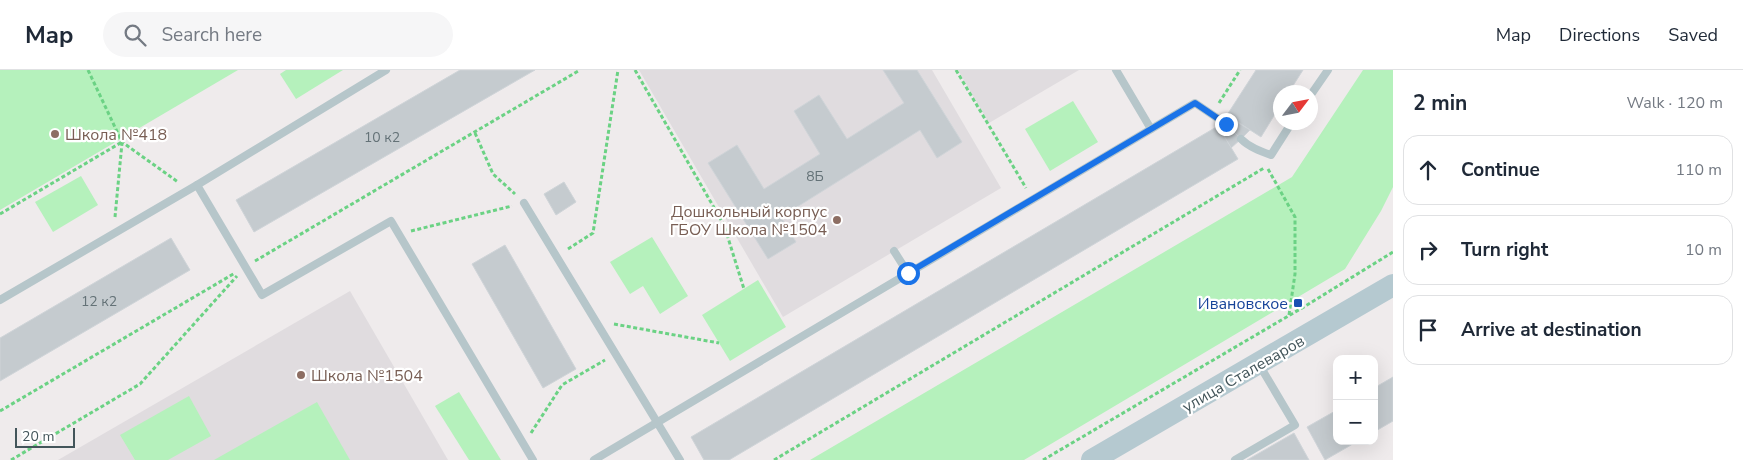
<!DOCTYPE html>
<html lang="en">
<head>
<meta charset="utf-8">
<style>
	:root { --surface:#fff; --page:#f6f6f7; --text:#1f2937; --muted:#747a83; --line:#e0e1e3 }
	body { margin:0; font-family:"Nunito Sans",sans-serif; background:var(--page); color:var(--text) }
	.controls { position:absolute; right:15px; bottom:15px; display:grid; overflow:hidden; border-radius:10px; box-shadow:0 5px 20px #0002 }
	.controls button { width:45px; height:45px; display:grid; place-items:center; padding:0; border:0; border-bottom:1px solid var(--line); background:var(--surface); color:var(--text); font:25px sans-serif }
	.compass { position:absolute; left:1273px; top:15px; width:45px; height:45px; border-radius:50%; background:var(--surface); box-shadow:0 5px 20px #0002; rotate:58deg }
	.scale { position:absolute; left:15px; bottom:12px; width:60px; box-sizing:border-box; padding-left:5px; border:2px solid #43555a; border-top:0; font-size:14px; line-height:18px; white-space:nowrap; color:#43555a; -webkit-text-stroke:4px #fff; paint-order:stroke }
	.stop { position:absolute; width:15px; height:15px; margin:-11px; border:4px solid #1a73e8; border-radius:50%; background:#fff }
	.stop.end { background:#1a73e8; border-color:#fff; box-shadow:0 1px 5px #0008 }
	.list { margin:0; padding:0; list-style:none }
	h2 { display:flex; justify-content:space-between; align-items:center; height:65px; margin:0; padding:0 20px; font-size:21px }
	h2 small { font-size:16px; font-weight:400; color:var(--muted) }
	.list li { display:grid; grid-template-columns:32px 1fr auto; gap:15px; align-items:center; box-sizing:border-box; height:70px; margin:0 10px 10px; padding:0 10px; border:1px solid var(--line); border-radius:15px }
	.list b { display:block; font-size:19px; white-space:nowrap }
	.list em { font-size:16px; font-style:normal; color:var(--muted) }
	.icon { flex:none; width:28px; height:28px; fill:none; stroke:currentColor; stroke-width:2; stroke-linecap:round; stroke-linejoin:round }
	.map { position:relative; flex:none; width:1393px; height:390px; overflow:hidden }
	header { display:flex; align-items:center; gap:30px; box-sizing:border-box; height:70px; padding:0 25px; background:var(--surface); border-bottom:1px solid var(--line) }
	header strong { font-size:24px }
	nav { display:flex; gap:28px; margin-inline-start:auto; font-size:18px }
	.search { width:350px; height:45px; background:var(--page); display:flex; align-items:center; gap:12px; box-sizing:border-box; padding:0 18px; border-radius:28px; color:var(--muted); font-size:19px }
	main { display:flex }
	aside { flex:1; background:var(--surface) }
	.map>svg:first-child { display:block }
</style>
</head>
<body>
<header>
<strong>Map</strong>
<div class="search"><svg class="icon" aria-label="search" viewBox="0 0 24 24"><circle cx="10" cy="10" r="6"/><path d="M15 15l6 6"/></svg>Search here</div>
<nav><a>Map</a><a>Directions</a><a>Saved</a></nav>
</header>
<main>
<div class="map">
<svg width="1393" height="390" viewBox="0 0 1393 390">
	<rect width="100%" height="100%" fill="#efebec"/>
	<g fill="#e0dcdf">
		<polygon points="639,0 932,0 1001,118 783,247"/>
		<polygon points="958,0 1079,0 989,53"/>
		<polygon points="350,221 448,390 58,390"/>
	</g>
	<g fill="#b5f1bc">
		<polygon points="0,0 238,0 0,140"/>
		<polygon points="286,0 343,0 296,29 280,4"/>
		<polygon points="1363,0 1393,0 1393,117 1381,141 1345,199 1024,390 810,390 1292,107"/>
		<polygon points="1073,31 1098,72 1050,101 1025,59"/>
		<polygon points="81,106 98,135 53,162 35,132"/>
		<polygon points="652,167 688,226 660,244 643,216 630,224 610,192"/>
		<polygon points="758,210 786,257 730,291 702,245"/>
		<polygon points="459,322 501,390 469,390 435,336"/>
		<polygon points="189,326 211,366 168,390 135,390 120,365"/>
		<polygon points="317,332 350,390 214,390"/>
	</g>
	<g fill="#c5cbcf" stroke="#cfd4d8">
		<polygon points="460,0 535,0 254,162 236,130"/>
		<polygon points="883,0 917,0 962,72 937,88 920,60 781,147 796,172 768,189 708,93 737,75 764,119 820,84 794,41 819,25 847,69 904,33"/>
		<polygon points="1256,0 1303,0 1289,22 1280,22 1280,36 1261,67 1227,45"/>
		<polygon points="1232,49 1250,60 1241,69 1226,54"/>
		<polygon points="1226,54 1241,69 1231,78 1220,60"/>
		<polygon points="1218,56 1238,89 729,390 704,390 691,367"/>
		<polygon points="564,112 576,132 556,145 544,124"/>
		<polygon points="171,168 190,200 0,311 0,268"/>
		<polygon points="505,175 576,299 543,318 472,194"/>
		<polygon points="1393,307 1393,351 1374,362 1374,318"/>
		<polygon points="1337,340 1337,371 1358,371 1325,390 1307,357"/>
		<polygon points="1294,363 1309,390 1247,390"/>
	</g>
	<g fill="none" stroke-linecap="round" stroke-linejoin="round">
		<g stroke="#6bd284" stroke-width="3" stroke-dasharray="4 2.5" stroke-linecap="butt">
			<polyline points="88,0 122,72 178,112"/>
			<polyline points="635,0 724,155 744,219"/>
			<polyline points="956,0 1026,118"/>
			<polyline points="1219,33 1240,0"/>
			<polyline points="475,63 493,104 515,124"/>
			<polyline points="1268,99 1295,147 1295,204 1289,245"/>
			<polyline points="0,144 122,72"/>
			<polyline points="115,147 122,73"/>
			<polyline points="411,161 512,136"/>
			<polyline points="568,179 593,163 618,0"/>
			<polyline points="255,191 580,0"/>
			<polyline points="614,254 719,273"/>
			<polyline points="0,341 235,203"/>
			<polyline points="531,363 562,315 605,290"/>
			<polyline points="11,390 140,314 237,206"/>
			<polyline points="774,390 1264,98"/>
			<polyline points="1043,390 1307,235 1393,182"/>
		</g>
		<g stroke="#b6c6ca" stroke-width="8">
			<polyline points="1116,0 1151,59"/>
			<polyline points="1310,26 1328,0"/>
			<path d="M1241,69C1249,77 1260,81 1271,85L1292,52"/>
			<polyline points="197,115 262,225 391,151 533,390"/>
			<polyline points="524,133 680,390"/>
			<polyline points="894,181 908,203"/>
			<polyline points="0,230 197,115 386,0"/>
			<polyline points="594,390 1195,33 1226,54"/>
			<polyline points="1235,390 1295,355 1260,296"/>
		</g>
		<polyline stroke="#b5c9d0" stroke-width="22" points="1092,390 1393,215"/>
	</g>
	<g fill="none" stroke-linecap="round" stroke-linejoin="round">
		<polyline stroke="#1a73e8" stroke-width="6" points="908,203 1195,33 1226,54"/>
	</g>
	<g fill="#8d6e63" stroke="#fff" stroke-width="2">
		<circle cx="55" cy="64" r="5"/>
		<circle cx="837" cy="150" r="5"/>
		<circle cx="301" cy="305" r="5"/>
	</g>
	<rect fill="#1a4fb4" stroke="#fff" stroke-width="2" x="1293" y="228" width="10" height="10" rx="2.5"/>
	<g text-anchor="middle" stroke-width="4.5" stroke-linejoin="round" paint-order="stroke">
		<g font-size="14" fill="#647277">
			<text x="382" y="72">10 к2</text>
			<text x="815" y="111">8Б</text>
			<text x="99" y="236">12 к2</text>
		</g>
		<g font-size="16" fill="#785e54" stroke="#fff" text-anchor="start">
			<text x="65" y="70">Школа №418</text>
			<text x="827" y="147" text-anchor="end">Дошкольный корпус<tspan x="827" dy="18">ГБОУ Школа №1504</tspan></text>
			<text x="311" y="311">Школа №1504</text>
		</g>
		<g font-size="16" fill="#164399" stroke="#fff" text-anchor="end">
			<text x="1288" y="239">Ивановское</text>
		</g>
		<g font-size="16" fill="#43555a" stroke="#fff">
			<text transform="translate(1243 303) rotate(-30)" y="6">улица Сталеваров</text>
		</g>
	</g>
</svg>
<div class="controls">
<button>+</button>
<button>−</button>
</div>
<svg class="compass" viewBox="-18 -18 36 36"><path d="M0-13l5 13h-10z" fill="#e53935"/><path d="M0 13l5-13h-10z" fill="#747a83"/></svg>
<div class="scale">20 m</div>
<div class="stop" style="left:908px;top:203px"></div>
<div class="stop end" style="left:1226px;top:54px"></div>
</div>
<aside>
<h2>2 min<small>Walk · 120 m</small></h2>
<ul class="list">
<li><svg class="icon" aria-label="ahead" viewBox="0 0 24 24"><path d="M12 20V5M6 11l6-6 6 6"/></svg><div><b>Continue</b></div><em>110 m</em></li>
<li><svg class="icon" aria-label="right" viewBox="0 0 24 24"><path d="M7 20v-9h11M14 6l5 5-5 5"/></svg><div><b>Turn right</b></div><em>10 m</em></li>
<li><svg class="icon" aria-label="arrive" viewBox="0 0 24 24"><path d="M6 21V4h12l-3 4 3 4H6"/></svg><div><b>Arrive at destination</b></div></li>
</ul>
</aside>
</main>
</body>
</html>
